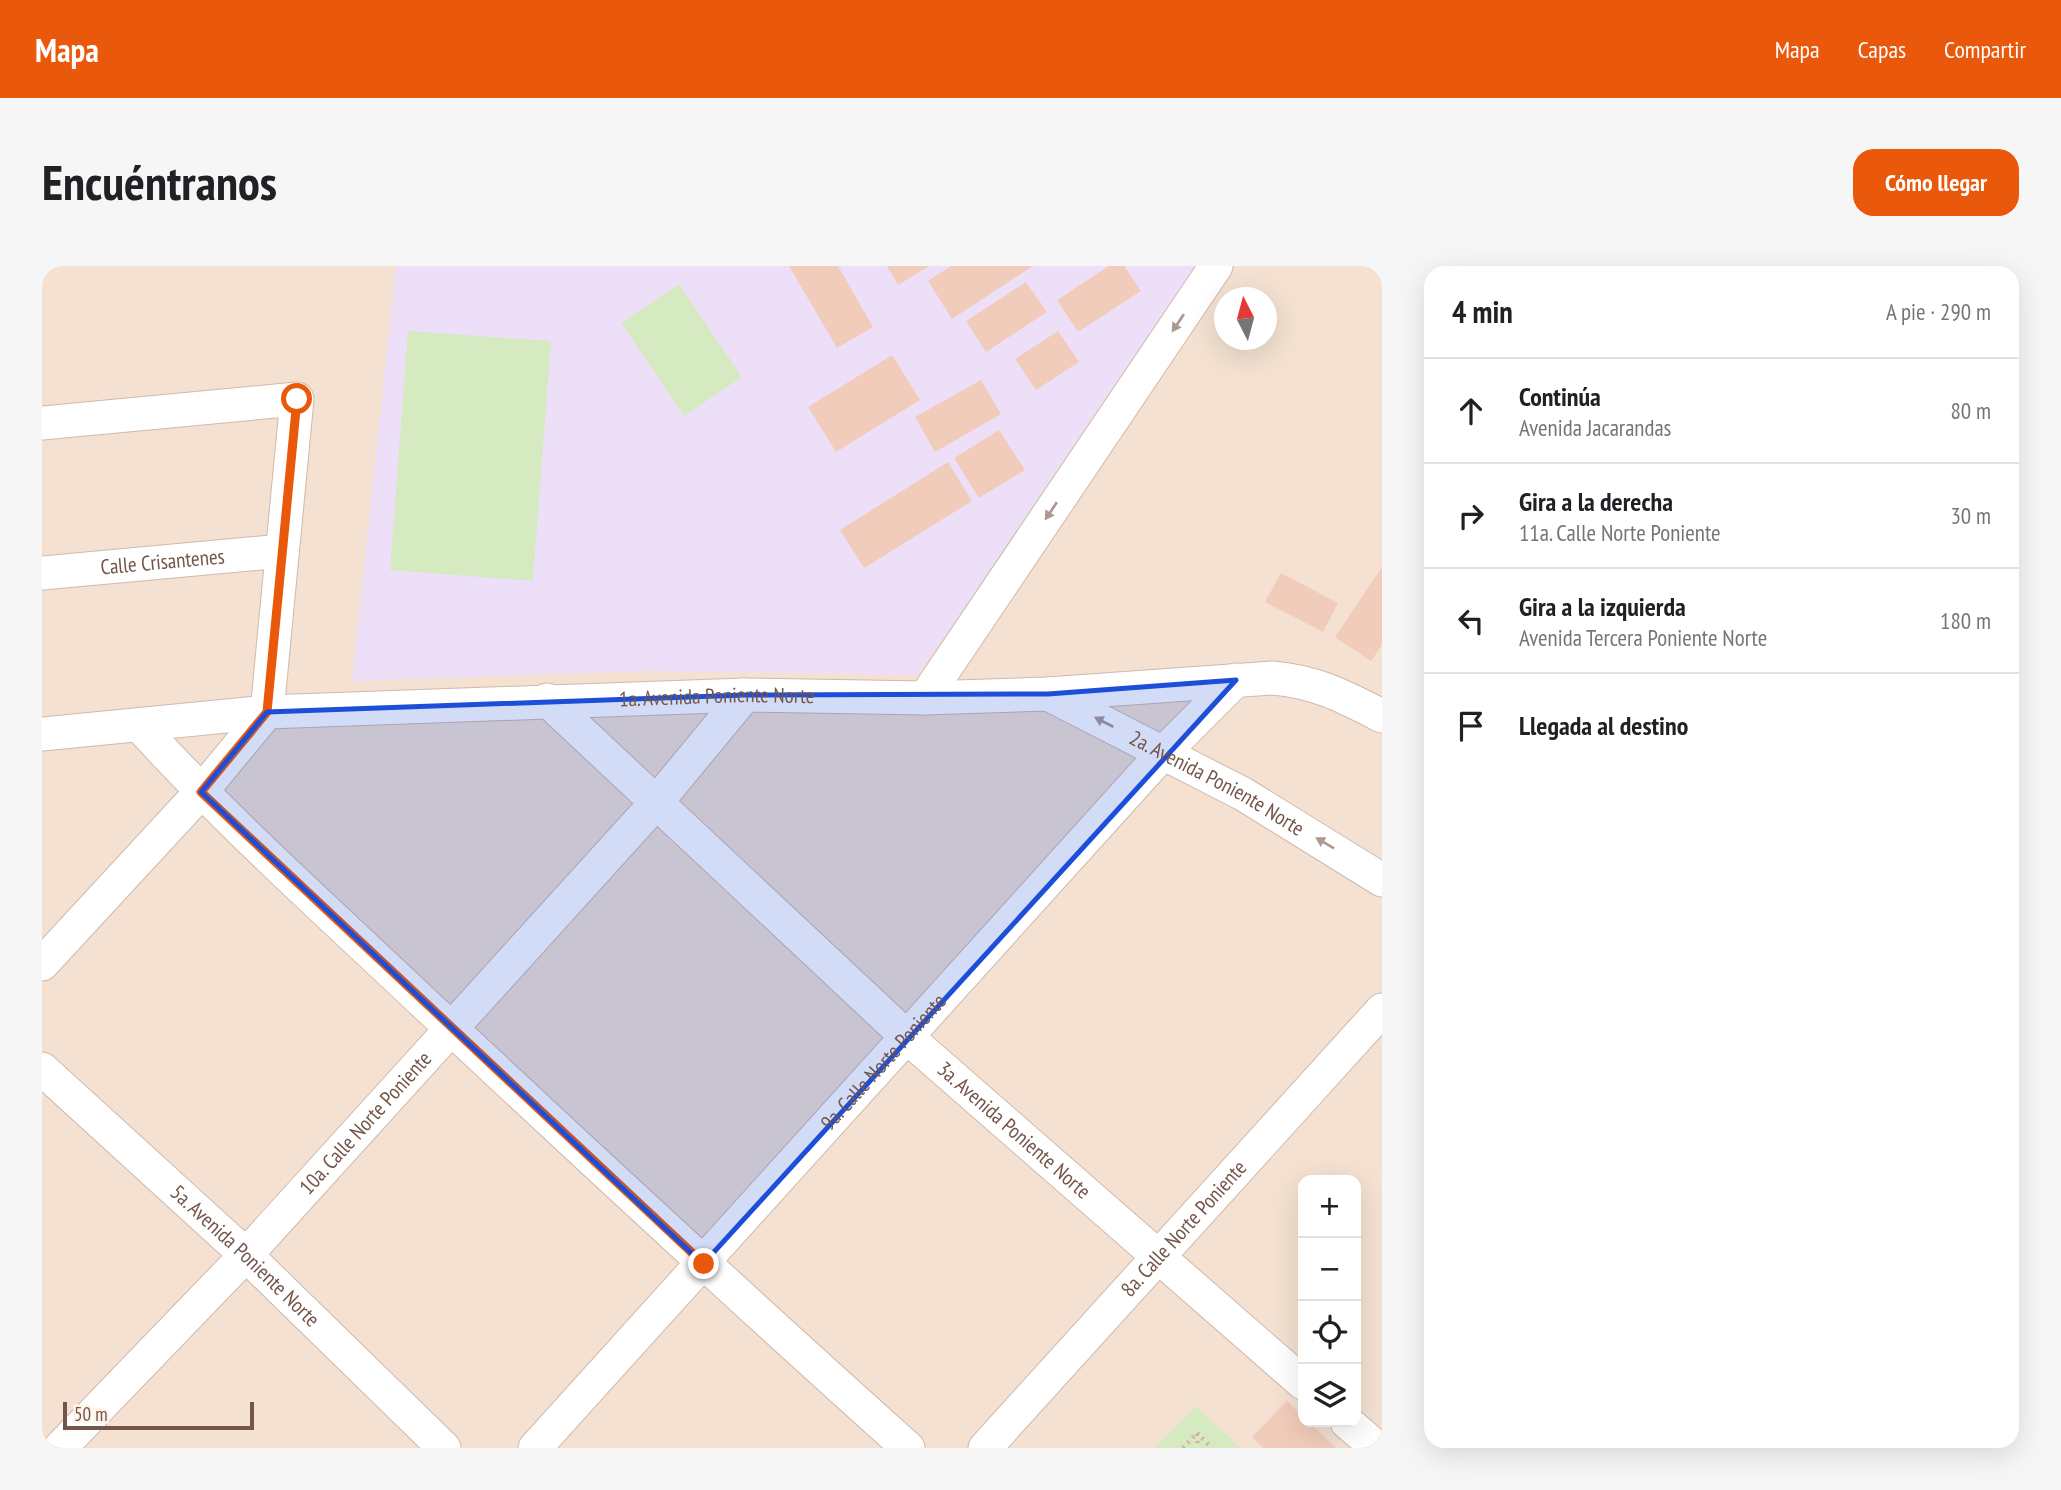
<!DOCTYPE html>
<html lang="es">
<head>
<meta charset="utf-8">
<style>
	:root { --surface:#fff; --page:#f6f6f6; --text:#202124; --muted:#757577; --line:#e0e0e0; --accent:#ea580c }
	body { margin:0; font-family:"PT Sans Narrow",sans-serif; background:var(--page); color:var(--text) }
	.controls { position:absolute; right:21px; bottom:21px; display:grid; overflow:hidden; border-radius:14px; box-shadow:0 7px 28px #0002 }
	.controls button { width:63px; height:63px; display:grid; place-items:center; padding:0; border:0; border-bottom:2px solid var(--line); background:var(--surface); color:var(--text); font:35px sans-serif }
	.compass { position:absolute; left:1172px; top:21px; width:63px; height:63px; border-radius:50%; background:var(--surface); box-shadow:0 7px 28px #0002; rotate:354deg }
	.scale { position:absolute; left:21px; bottom:18px; width:191px; box-sizing:border-box; padding-left:7px; border:4px solid #745549; border-top:0; font-size:19px; line-height:24px; white-space:nowrap; color:#745549; -webkit-text-stroke:5px #fff4e9; paint-order:stroke }
	.stop { position:absolute; width:21px; height:21px; margin:-16px; border:5px solid #ea580c; border-radius:50%; background:#fff }
	.stop.end { background:#ea580c; border-color:#fff; box-shadow:0 2px 7px #0008 }
	.list { margin:0; padding:0; list-style:none }
	h2 { display:flex; justify-content:space-between; align-items:center; height:91px; margin:0; padding:0 28px; font-size:30px }
	h2 small { font-size:23px; font-weight:400; color:var(--muted) }
	.list li { display:grid; grid-template-columns:46px 1fr auto; gap:21px; align-items:center; box-sizing:border-box; height:105px; padding:0 28px; border-top:2px solid var(--line) }
	.list b { display:block; font-size:26px; white-space:nowrap }
	.list p { margin:0; font-size:23px; white-space:nowrap; color:var(--muted) }
	.list em { font-size:23px; font-style:normal; color:var(--muted) }
	.icon { flex:none; width:38px; height:38px; fill:none; stroke:currentColor; stroke-width:2; stroke-linecap:round; stroke-linejoin:round }
	.map { position:relative; flex:none; width:1340px; height:1182px; overflow:hidden; border-radius:21px }
	header { display:flex; align-items:center; gap:42px; box-sizing:border-box; height:98px; padding:0 35px; background:var(--accent); color:#fff }
	header strong { font-size:33px }
	nav { display:flex; gap:38px; margin-inline-start:auto; font-size:24px }
	.intro { display:flex; align-items:center; justify-content:space-between; box-sizing:border-box; height:168px; padding:0 42px }
	h1 { margin:0; font-size:49px }
	.button { padding:18px 32px; border-radius:21px; background:var(--accent); color:#fff; font-size:24px; font-weight:700 }
	main { display:flex; gap:42px; padding:0 42px }
	aside { flex:1; background:var(--surface); border-radius:21px; box-shadow:0 7px 28px #0002 }
	.map>svg:first-child { display:block }
</style>
</head>
<body>
<header>
<strong>Mapa</strong>
<nav><a>Mapa</a><a>Capas</a><a>Compartir</a></nav>
</header>
<div class="intro"><h1>Encuéntranos</h1><a class="button">Cómo llegar</a></div>
<main>
<div class="map">
<svg width="1340" height="1182" viewBox="0 0 1340 1182">
	<rect width="100%" height="100%" fill="#fcf0e3"/>
	<path fill="#f4e1d1" fill-rule="evenodd" d="M0,0H1340V1182H0ZM1182,32H1224V74H1182ZM1261,914H1314V1156H1261Z"/>
	<polygon fill="#eddff8" points="354,0 1165,0 875,409 603,405 310,415"/>
	<g fill="#d5eac1">
		<polygon points="637,18 700,111 642,150 579,57"/>
		<polygon points="366,65 509,75 491,315 348,304"/>
		<polygon points="1154,1140 1198,1182 1113,1182"/>
	</g>
	<g fill="#f2ccba">
		<polygon points="747,0 796,0 831,61 795,82"/>
		<polygon points="845,0 887,0 856,19"/>
		<polygon points="909,0 991,0 910,53 886,15"/>
		<polygon points="1067,0 1082,0 1099,25 1036,66 1015,34"/>
		<polygon points="984,16 1005,46 944,86 924,55"/>
		<polygon points="1016,65 1037,96 994,124 973,93"/>
		<polygon points="850,89 878,134 794,186 766,141"/>
		<polygon points="939,114 959,148 893,186 873,151"/>
		<polygon points="957,164 983,204 937,232 912,192"/>
		<polygon points="906,196 930,235 822,302 798,264"/>
		<polygon points="1340,301 1340,379 1329,395 1293,371"/>
		<polygon points="1239,307 1296,337 1281,366 1223,336"/>
		<polygon points="1245,1135 1261,1151 1261,1156 1267,1156 1294,1182 1221,1182 1210,1171"/>
	</g>
	<g fill="none" stroke-linecap="round" stroke-linejoin="round">
		<g stroke="#cfb9ac" stroke-width="35">
			<g id="minor">
				<polyline points="0,157 255,133 225,446 159,526 0,698"/>
				<path id="s1" d="M0,307L240,285"/>
				<path id="s2" d="M1006,428L1201,528L1340,614"/>
				<polyline points="883,432 1174,0"/>
				<path id="s3" d="M505,434L865,771L1261,1117"/>
				<path d="M98,460C187,558 286,646 382,737C542,887 703,1036 866,1182"/>
				<path id="s4" d="M0,468L225,446L703,429L883,432L1006,428L1231,412C1275,416 1301,430 1340,450"/>
				<path id="s5" d="M0,803L204,989L402,1182"/>
				<polyline points="1305,1156 1335,1182"/>
				<path id="s6" d="M18,1182L204,989L613,538L703,429"/>
				<path id="s7" d="M493,1182L1122,486L1194,414"/>
				<path id="s8" d="M943,1182L1340,744"/>
			</g>
		</g>
		<g stroke="#d6af9e" stroke-width="4.5" stroke-dasharray="2 5" stroke-linecap="butt">
			<polyline points="1155,1167 1170,1182"/>
			<polyline points="1155,1168 1156,1182"/>
			<polyline points="1141,1182 1155,1167"/>
		</g>
		<use href="#minor" stroke="#fff" stroke-width="33"/>
	</g>
	<defs><path id="oneway-solid" d="M-6-.8H1V-3.2L6.5 0L1 3.2V.8H-6Z" transform="scale(1.75)"/></defs>
	<g fill="#ac9992">
		<use href="#oneway-solid" transform="translate(1136 57) rotate(124)"/>
		<use href="#oneway-solid" transform="translate(1009 245) rotate(124)"/>
		<use href="#oneway-solid" transform="translate(1062 456) rotate(-153)"/>
		<use href="#oneway-solid" transform="translate(1283 577) rotate(-149)"/>
	</g>
	<g fill="none" stroke-linecap="round" stroke-linejoin="round">
		<polyline stroke="#ea580c" stroke-width="9" points="255,133 225,446 159,526 662,998"/>
	</g>
	<path fill="#1d4ed8" fill-opacity="0.2" stroke="#1d4ed8" stroke-width="5" stroke-linejoin="round" d="M1194,414L661,998L159,526L225,446L703,429L1006,428Z"/>
	<g text-anchor="middle" stroke-width="7" stroke-linejoin="round" paint-order="stroke">
		<g font-size="21" fill="#745549" stroke="#fff4e9">
			<text dy="7" stroke="none"><textPath href="#s1" startOffset="121">Calle Crisantenes</textPath></text>
			<text dy="7" stroke="none"><textPath href="#s4" startOffset="676">1a. Avenida Poniente Norte</textPath></text>
			<text dy="7" stroke="none"><textPath href="#s2" startOffset="191">2a. Avenida Poniente Norte</textPath></text>
			<text dy="7" stroke="none"><textPath href="#s7" startOffset="520">9a. Calle Norte Poniente</textPath></text>
			<text dy="7" stroke="none"><textPath href="#s6" startOffset="446">10a. Calle Norte Poniente</textPath></text>
			<text dy="7" stroke="none"><textPath href="#s3" startOffset="635">3a. Avenida Poniente Norte</textPath></text>
			<text dy="7" stroke="none"><textPath href="#s8" startOffset="296">8a. Calle Norte Poniente</textPath></text>
			<text dy="7" stroke="none"><textPath href="#s5" startOffset="276">5a. Avenida Poniente Norte</textPath></text>
		</g>
	</g>
</svg>
<div class="controls">
<button>+</button>
<button>−</button>
<button><svg class="icon" aria-label="locate" viewBox="0 0 24 24"><circle cx="12" cy="12" r="6"/><path d="M12 2v4M12 18v4M2 12h4M18 12h4"/></svg></button>
<button><svg class="icon" aria-label="layers" viewBox="0 0 24 24"><path d="M12 4l9 5-9 5-9-5zM3 14l9 5 9-5"/></svg></button>
</div>
<svg class="compass" viewBox="-18 -18 36 36"><path d="M0-13l5 13h-10z" fill="#e53935"/><path d="M0 13l5-13h-10z" fill="#757577"/></svg>
<div class="scale">50 m</div>
<div class="stop" style="left:255px;top:133px"></div>
<div class="stop end" style="left:662px;top:998px"></div>
</div>
<aside>
<h2>4 min<small>A pie · 290 m</small></h2>
<ul class="list">
<li><svg class="icon" aria-label="ahead" viewBox="0 0 24 24"><path d="M12 20V5M6 11l6-6 6 6"/></svg><div><b>Continúa</b><p>Avenida Jacarandas</p></div><em>80 m</em></li>
<li><svg class="icon" aria-label="right" viewBox="0 0 24 24"><path d="M7 20v-9h11M14 6l5 5-5 5"/></svg><div><b>Gira a la derecha</b><p>11a. Calle Norte Poniente</p></div><em>30 m</em></li>
<li><svg class="icon" aria-label="left" viewBox="0 0 24 24"><path d="M17 20v-9H6M10 6l-5 5 5 5"/></svg><div><b>Gira a la izquierda</b><p>Avenida Tercera Poniente Norte</p></div><em>180 m</em></li>
<li><svg class="icon" aria-label="arrive" viewBox="0 0 24 24"><path d="M6 21V4h12l-3 4 3 4H6"/></svg><div><b>Llegada al destino</b></div></li>
</ul>
</aside>
</main>
</body>
</html>
